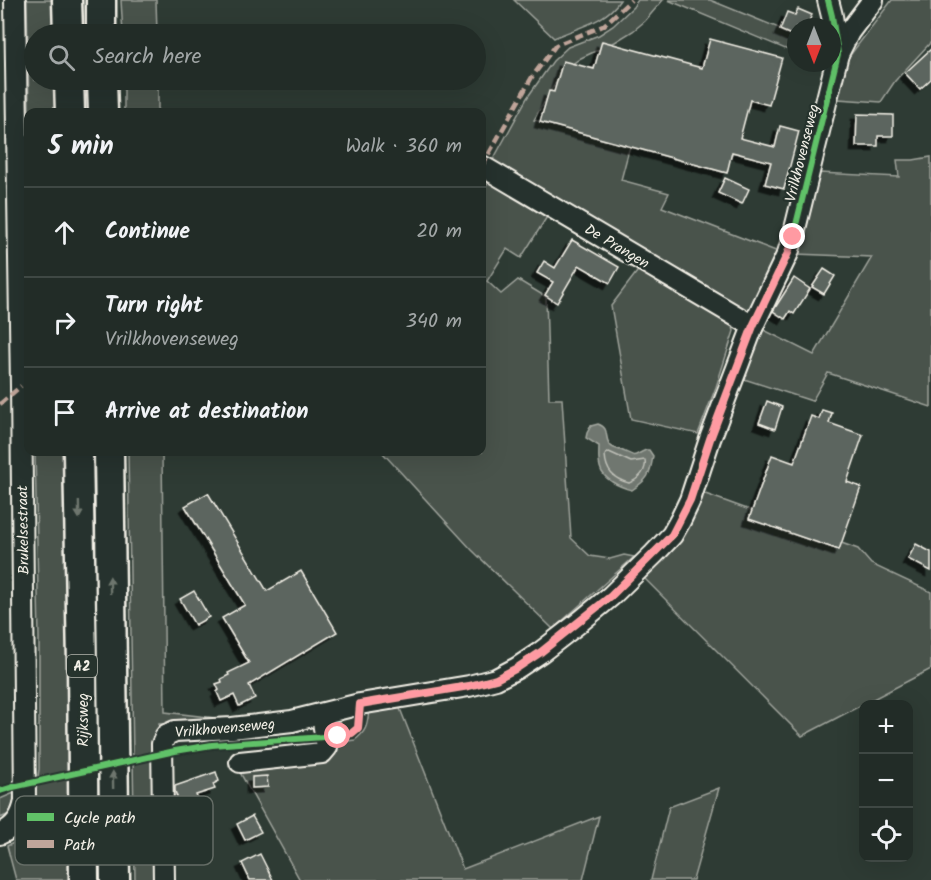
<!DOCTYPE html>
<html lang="en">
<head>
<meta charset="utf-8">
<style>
	:root { --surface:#222c27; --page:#2a342f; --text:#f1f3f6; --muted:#a2a7a7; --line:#3f4844 }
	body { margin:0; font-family:Kalam,sans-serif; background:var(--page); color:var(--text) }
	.controls { position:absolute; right:18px; bottom:18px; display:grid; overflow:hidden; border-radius:12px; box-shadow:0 6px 24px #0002 }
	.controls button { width:54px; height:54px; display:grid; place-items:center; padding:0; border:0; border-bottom:2px solid var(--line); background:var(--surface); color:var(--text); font:30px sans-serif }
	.compass { position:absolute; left:787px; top:18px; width:54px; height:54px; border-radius:50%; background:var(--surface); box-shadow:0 6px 24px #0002; rotate:180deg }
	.stop { position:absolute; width:18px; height:18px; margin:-14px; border:4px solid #ff9aa2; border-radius:50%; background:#fff }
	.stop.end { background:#ff9aa2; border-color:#fff; box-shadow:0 2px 6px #0008 }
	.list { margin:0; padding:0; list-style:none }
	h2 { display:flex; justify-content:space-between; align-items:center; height:78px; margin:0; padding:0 24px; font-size:26px }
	h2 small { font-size:20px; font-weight:400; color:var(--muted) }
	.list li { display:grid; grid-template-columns:39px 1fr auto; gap:18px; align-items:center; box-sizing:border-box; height:90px; padding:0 24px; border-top:2px solid var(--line) }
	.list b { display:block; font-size:22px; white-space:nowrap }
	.list p { margin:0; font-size:20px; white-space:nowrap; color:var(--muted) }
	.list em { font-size:20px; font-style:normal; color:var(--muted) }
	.icon { flex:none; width:33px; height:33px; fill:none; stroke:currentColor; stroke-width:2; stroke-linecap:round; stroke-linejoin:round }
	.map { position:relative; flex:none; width:931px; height:880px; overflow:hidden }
	.search { position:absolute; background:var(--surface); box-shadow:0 6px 24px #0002; left:24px; top:24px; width:462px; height:66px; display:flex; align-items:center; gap:15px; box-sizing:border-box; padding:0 21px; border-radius:33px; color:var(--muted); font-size:22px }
	.panel { position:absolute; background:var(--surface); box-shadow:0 6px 24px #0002; left:24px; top:108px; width:462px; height:348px; border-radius:12px }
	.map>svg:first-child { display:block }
</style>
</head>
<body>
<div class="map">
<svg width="931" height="880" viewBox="0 0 931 880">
	<defs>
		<filter id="shadow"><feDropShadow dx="-5.5" dy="5.5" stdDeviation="0" flood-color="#0009"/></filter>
	</defs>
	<rect width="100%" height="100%" fill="#2e3b34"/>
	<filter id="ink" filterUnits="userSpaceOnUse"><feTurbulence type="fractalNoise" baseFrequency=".0167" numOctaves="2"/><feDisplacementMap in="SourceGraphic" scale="12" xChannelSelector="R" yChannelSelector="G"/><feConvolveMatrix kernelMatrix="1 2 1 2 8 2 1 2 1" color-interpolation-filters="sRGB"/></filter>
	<g filter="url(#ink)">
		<g fill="#48524c" stroke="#9ea29a" stroke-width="1.5">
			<polygon points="27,0 55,0 56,34 34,34 34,80 57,80 58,112 29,112"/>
			<polygon points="121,0 156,0 157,34 123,34"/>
			<path d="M514,0H620C605,23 577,27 554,38Z"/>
			<polygon points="638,0 663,0 645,21 633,31 615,42 581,58 565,69 553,87 534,120 630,146 621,180 669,193 662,207 781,253 751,319 493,160 527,98 553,61 568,47 599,35 613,26 633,7"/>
			<polygon points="668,0 710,0 796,35 795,53"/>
			<polygon points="892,0 931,0 931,42 895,81 881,102 838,99 848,58"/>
			<rect x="124" y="80" width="34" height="32"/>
			<polygon points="931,157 931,407 828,373 812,401 741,378 762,329 814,355 872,257 796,254 805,226 820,173 899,177 897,160 913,160"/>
			<polygon points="493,177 550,212 521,258 507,249 487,281 501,294 518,280 546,297 549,399 562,399 571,538 590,556 610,559 624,555 634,557 553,629 472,550 382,452 482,452 482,191"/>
			<polygon points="640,268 733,327 734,331 716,387 698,434 631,419 611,306"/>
			<polygon points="35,452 64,452 71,880 16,880 7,846 16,842 26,828 33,813 39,769 39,637"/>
			<polygon points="128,452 162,452 165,712 242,721 159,724 159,880 135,880"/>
			<polygon points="697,491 858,549 871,564 931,592 931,669 802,736 641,575"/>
			<path d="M399,706L463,869L599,816L583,880H300L232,758L285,749L355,740C367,731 367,725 369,711Z"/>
			<polygon points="719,788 693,880 651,880 669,807"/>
			<polygon points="14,793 12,813 0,818 0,799"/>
		</g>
		<path fill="#6f7770" stroke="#a4a8a0" stroke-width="1.5" d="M598,424C611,429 603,436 610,445C613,449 618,449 623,451C638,458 632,456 646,450H649L653,456C650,476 648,479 632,490C620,487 603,480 600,467C598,460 599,452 599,446L586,438L587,433L591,426Z"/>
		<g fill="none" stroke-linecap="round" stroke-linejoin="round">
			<path stroke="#bfc0b8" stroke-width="1.5" d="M609,452L631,462L645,460C647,471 639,479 629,483C613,479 606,471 605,455Z"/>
		</g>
		<g fill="#5c655e" stroke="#f4f1e8" stroke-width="1.5" filter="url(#shadow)">
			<polygon points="798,9 812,15 809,21 822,27 796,27 796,37 780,30 787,12 795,15"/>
			<polygon points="710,39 782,58 769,105 750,100 740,138 775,147 780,126 799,131 784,189 765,184 771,162 732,152 727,173 540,122 549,91 554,92 563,61 594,69 602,41 702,68"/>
			<polygon points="931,49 931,79 920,89 905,73"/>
			<polygon points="857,114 893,115 893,136 878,136 878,146 856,146"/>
			<polygon points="725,178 749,189 742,204 718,193"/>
			<polygon points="572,240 619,267 610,283 579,265 557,303 545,295 553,282 537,273 544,261 555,268"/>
			<polygon points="824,269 835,276 824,294 812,287"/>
			<polygon points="794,278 810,289 794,314 790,311 785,319 773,311"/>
			<polygon points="767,401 782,407 775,429 759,423"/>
			<polygon points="822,410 832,413 829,423 863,435 847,482 861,487 839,550 749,519 772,455 794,463 811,416 819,419"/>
			<polygon points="208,493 267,591 301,571 337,632 249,685 255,698 239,706 234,695 221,701 217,692 219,690 216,684 222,682 221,679 229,675 228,673 249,663 222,618 245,605 185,506"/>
			<polygon points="916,544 931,552 931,571 908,559"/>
			<polygon points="194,591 209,617 195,625 180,599"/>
			<polygon points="216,772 219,781 213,784 215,789 196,795 198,800 180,806 175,791 175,786"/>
			<polygon points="267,776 268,787 252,788 252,777"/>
			<polygon points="252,816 261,832 245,840 237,824"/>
			<polygon points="260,854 273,880 250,880 242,863"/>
		</g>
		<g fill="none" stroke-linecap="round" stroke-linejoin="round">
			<g stroke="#f4f1e8" stroke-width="24">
				<g id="minor">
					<polyline points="838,54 849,32 873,0"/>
					<polyline points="482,166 753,326"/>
					<polyline points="240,762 322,753 327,747 322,715"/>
					<path d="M0,834C15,827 22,817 25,801L21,386L15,0"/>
					<polyline points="164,880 162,744 166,735 175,731 232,728 292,721 360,704 469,686 496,679 517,668 541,652 576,625 611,596 654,554 672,535 681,519 690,500 710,439 753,326 788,253 793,237 838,54 832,16 828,0"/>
				</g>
			</g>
			<g stroke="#f4f1e8" stroke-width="33">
				<g id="highway">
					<polyline points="67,0 68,34"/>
					<polyline points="101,0 101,34"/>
					<polyline points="69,80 70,112"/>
					<polyline points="102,80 103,112"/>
					<polyline points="78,452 82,663 84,880"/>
					<polyline points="109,452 115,880"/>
				</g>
			</g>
			<use href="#minor" stroke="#26332d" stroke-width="20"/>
			<use href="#highway" stroke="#26332d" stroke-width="28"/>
			<g stroke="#c0a59a" stroke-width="4.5" stroke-dasharray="9 4.5" stroke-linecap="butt">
				<polyline points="482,166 532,77 556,45 603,26 631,0"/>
				<polyline points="0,404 21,386"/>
			</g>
			<g stroke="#26332d" stroke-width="10">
				<polyline id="cycleway" points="0,791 13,787 175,751 212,745 338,736 352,733 358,728 360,704 469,686 496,679 517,668 541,652 611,596 672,535 690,500 710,439 753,326 788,253 793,237 838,54 832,16 828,0"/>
			</g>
			<use href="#cycleway" stroke="#61c268" stroke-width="6"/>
		</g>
		<defs><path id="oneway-solid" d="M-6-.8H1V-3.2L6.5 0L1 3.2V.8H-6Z" transform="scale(1.5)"/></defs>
		<g fill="#6e766e">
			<use href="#oneway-solid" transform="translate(79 510) rotate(89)"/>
			<use href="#oneway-solid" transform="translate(110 585) rotate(-91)"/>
			<use href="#oneway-solid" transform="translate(113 780) rotate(-91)"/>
		</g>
	</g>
	<g fill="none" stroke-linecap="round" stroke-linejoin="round" filter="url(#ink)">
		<polyline stroke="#ff9aa2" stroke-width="8" points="338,736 352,733 358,728 360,704 469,686 496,679 517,668 541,652 611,596 672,535 690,500 710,439 753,326 788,253 793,237"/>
	</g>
	<g text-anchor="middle" stroke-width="4.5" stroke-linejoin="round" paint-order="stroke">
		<rect fill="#26332d" stroke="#b6b8b0" stroke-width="1.5" x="67" y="655" width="30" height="22" rx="4.5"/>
		<g font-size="14" font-weight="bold" fill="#f4f1e8">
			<text x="82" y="671">A2</text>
		</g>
		<g font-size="15" fill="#f4f1e8" stroke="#26332d">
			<text transform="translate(802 153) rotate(-76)" y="5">Vrilkhovenseweg</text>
			<text transform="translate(617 246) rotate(31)" y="5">De Prangen</text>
			<text transform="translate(23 530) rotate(-91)" y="5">Brukelsestraat</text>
			<text transform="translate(83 720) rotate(-90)" y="5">Rijksweg</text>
			<text transform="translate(225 728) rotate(-5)" y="5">Vrilkhovenseweg</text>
		</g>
	</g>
	<rect x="15" y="796" width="198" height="69" rx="9" fill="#26332d" stroke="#646c65" stroke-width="1.5"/>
	<rect x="27" y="813" width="27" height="8" fill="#61c268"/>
	<rect x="27" y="840" width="27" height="8" fill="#c0a59a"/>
	<g font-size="16" fill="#f4f1e8">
		<text x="64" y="823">Cycle path</text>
		<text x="64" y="850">Path</text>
	</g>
</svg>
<div class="controls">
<button>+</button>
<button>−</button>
<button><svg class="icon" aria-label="locate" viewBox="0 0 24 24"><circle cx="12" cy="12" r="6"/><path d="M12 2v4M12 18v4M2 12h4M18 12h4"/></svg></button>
</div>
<svg class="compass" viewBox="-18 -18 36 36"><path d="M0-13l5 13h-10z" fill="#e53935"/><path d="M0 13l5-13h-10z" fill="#a2a7a7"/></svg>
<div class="stop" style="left:338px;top:736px"></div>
<div class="stop end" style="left:793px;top:237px"></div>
<div class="search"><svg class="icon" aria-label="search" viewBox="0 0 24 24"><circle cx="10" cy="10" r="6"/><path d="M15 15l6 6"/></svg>Search here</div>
<section class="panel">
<h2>5 min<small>Walk · 360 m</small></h2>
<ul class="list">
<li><svg class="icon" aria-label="ahead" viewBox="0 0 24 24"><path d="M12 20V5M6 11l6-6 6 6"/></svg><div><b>Continue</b></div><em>20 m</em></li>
<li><svg class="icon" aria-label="right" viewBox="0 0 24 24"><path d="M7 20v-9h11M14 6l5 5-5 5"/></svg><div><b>Turn right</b><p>Vrilkhovenseweg</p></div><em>340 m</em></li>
<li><svg class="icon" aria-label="arrive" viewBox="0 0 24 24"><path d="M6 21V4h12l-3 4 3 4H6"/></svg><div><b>Arrive at destination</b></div></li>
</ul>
</section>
</div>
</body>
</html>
